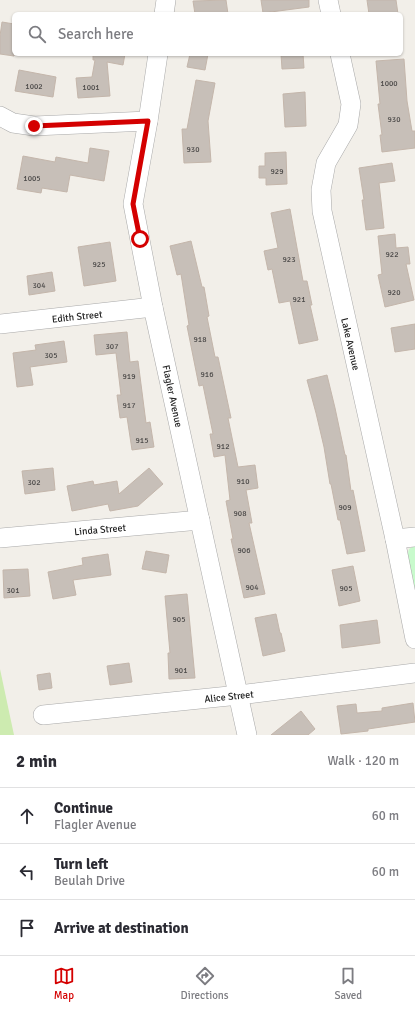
<!DOCTYPE html>
<html lang="en">
<head>
<meta charset="utf-8">
<style>
	:root { --surface:#fff; --page:#f7f7f7; --text:#2b2b33; --muted:#7c7c81; --line:#e1e1e2; --accent:#d40000 }
	body { margin:0; font-family:Signika,sans-serif; background:var(--page); color:var(--text) }
	.stop { position:absolute; width:12px; height:12px; margin:-9px; border:3px solid #d40000; border-radius:50%; background:#fff }
	.stop.end { background:#d40000; border-color:#fff; box-shadow:0 1px 4px #0008 }
	.list { margin:0; padding:0; list-style:none }
	h2 { display:flex; justify-content:space-between; align-items:center; height:52px; margin:0; padding:0 16px; font-size:17px }
	h2 small { font-size:13px; font-weight:400; color:var(--muted) }
	.list li { display:grid; grid-template-columns:26px 1fr auto; gap:12px; align-items:center; box-sizing:border-box; height:56px; padding:0 16px; border-top:1px solid var(--line) }
	.list b { display:block; font-size:15px; white-space:nowrap }
	.list p { margin:0; font-size:13px; white-space:nowrap; color:var(--muted) }
	.list em { font-size:13px; font-style:normal; color:var(--muted) }
	.icon { flex:none; width:22px; height:22px; fill:none; stroke:currentColor; stroke-width:2; stroke-linecap:round; stroke-linejoin:round }
	.map { position:relative; flex:none; width:415px; height:735px; overflow:hidden }
	.search { position:absolute; background:var(--surface); box-shadow:0 1px 3px #0004; left:12px; right:12px; top:12px; height:44px; display:flex; align-items:center; gap:10px; box-sizing:border-box; padding:0 14px; border-radius:6px; color:var(--muted); font-size:15px }
	.sheet { height:220px; background:var(--surface) }
	nav { display:flex; justify-content:space-around; align-items:center; box-sizing:border-box; height:56px; border-top:1px solid var(--line); background:var(--surface); font-size:11px; color:var(--muted) }
	nav a { display:grid; justify-items:center; gap:2px }
	nav .on { color:var(--accent) }
	.map>svg:first-child { display:block }
</style>
</head>
<body>
<div class="map">
<svg width="415" height="735" viewBox="0 0 415 735">
	<rect width="100%" height="100%" fill="#f2efe9"/>
	<polygon fill="#cdebb0" points="0,669 14,735 0,735"/>
	<polygon fill="#c8facc" points="415,545 415,606 406,561 409,549"/>
	<g fill="#c7bfb8" stroke="#c4b6ab">
		<polygon points="226,0 228,14 195,14 193,1"/>
		<polygon points="261,0 309,0 309,7 263,13"/>
		<polygon points="367,0 396,0 398,14 369,14"/>
		<polygon points="2,22 14,24 14,56 0,54 0,36"/>
		<polygon points="93,54 125,54 123,65 107,62 110,96 78,98 76,78 92,77 95,60 93,60"/>
		<polygon points="190,54 208,54 205,70 187,67"/>
		<polygon points="281,54 303,54 304,68 282,69"/>
		<polygon points="404,59 407,101 412,131 415,131 415,148 382,152 380,135 382,135 378,104 380,104 376,61"/>
		<polygon points="19,70 56,77 53,97 15,91"/>
		<polygon points="196,80 215,83 208,121 211,162 184,163 182,129 187,129"/>
		<polygon points="305,92 306,126 285,127 283,94"/>
		<polygon points="90,148 109,151 104,181 70,175 67,192 42,188 41,193 17,189 23,156 55,162 56,157 88,163"/>
		<polygon points="286,152 287,184 266,185 266,178 259,178 259,166 265,166 265,153"/>
		<polygon points="392,163 395,181 379,183 384,228 366,230 362,200 364,200 359,168"/>
		<polygon points="290,209 303,281 307,281 312,305 310,305 318,340 299,344 290,301 279,303 272,269 268,270 264,251 278,248 271,213"/>
		<polygon points="395,234 396,248 408,247 410,264 406,264 414,300 385,307 378,275 382,274 378,236"/>
		<polygon points="191,241 202,287 204,287 209,316 207,317 215,357 218,357 231,418 228,418 238,467 255,465 258,488 246,490 252,523 249,523 265,594 244,598 231,539 233,539 226,501 230,500 225,455 214,457 210,434 213,434 203,385 199,386 187,326 189,325 181,274 177,275 170,246"/>
		<polygon points="110,242 116,281 84,286 78,247"/>
		<polygon points="52,272 55,291 29,295 27,276"/>
		<polygon points="415,324 415,349 395,352 391,328"/>
		<polygon points="127,332 130,362 138,361 146,423 150,422 154,447 132,450 127,417 120,418 117,395 121,395 116,353 96,355 94,335"/>
		<polygon points="64,341 67,362 30,367 33,385 17,387 13,353 36,350 35,345"/>
		<polygon points="327,375 335,408 345,455 346,455 351,491 353,490 365,551 347,554 340,520 338,520 331,484 330,484 324,447 316,413 307,380"/>
		<polygon points="53,468 55,490 25,494 22,471"/>
		<polygon points="149,468 163,484 138,506 110,511 108,504 72,511 67,486 93,481 94,485 117,481 119,494"/>
		<polygon points="146,551 169,555 166,573 142,569"/>
		<polygon points="108,554 111,575 73,580 76,595 53,599 48,572 83,565 82,558"/>
		<polygon points="353,566 360,601 339,606 332,570"/>
		<polygon points="28,569 30,596 4,598 3,570"/>
		<polygon points="187,594 195,678 169,679 168,653 170,653 165,596"/>
		<polygon points="276,614 280,633 281,633 285,651 263,656 255,618"/>
		<polygon points="377,620 380,643 342,648 340,625"/>
		<polygon points="129,663 132,682 110,685 107,666"/>
		<polygon points="50,673 52,688 39,690 37,675"/>
		<polygon points="413,703 415,722 368,729 368,731 341,734 337,706 356,704 357,713 382,711 382,708"/>
		<polygon points="301,711 315,729 308,735 271,735"/>
	</g>
	<g fill="none" stroke-linecap="round" stroke-linejoin="round">
		<g stroke="#a9a9a9" stroke-width="20">
			<g id="minor">
				<polyline points="328,0 331,14"/>
				<polyline points="164,14 166,0"/>
				<polyline points="158,54 148,121 133,204 153,307 247,735"/>
				<polyline points="340,54 351,104 348,125 326,163 321,190 322,211 395,539 415,639"/>
				<polyline points="0,116 13,123 34,126 148,121"/>
				<polyline points="0,324 153,307"/>
				<polyline points="0,538 200,520"/>
				<polyline points="395,539 415,537"/>
				<polyline points="43,715 239,695 415,673"/>
			</g>
		</g>
		<use href="#minor" stroke="#fff" stroke-width="19"/>
	</g>
	<g fill="none" stroke-linecap="round" stroke-linejoin="round">
		<polyline stroke="#d40000" stroke-width="5" points="34,126 148,121 133,204 140,239"/>
	</g>
	<g text-anchor="middle" stroke-width="3" stroke-linejoin="round" paint-order="stroke">
		<g font-size="8" fill="#4b4948">
			<text x="389" y="86">1000</text>
			<text x="34" y="89">1002</text>
			<text x="91" y="90">1001</text>
			<text x="394" y="122">930</text>
			<text x="193" y="152">930</text>
			<text x="277" y="174">929</text>
			<text x="32" y="181">1005</text>
			<text x="392" y="257">922</text>
			<text x="289" y="262">923</text>
			<text x="99" y="267">925</text>
			<text x="39" y="288">304</text>
			<text x="394" y="295">920</text>
			<text x="299" y="302">921</text>
			<text x="200" y="342">918</text>
			<text x="112" y="349">307</text>
			<text x="51" y="358">305</text>
			<text x="207" y="377">916</text>
			<text x="129" y="379">919</text>
			<text x="129" y="408">917</text>
			<text x="142" y="443">915</text>
			<text x="223" y="449">912</text>
			<text x="243" y="484">910</text>
			<text x="34" y="485">302</text>
			<text x="345" y="510">909</text>
			<text x="240" y="516">908</text>
			<text x="244" y="553">906</text>
			<text x="252" y="590">904</text>
			<text x="346" y="591">905</text>
			<text x="13" y="593">301</text>
			<text x="179" y="622">905</text>
			<text x="181" y="673">901</text>
		</g>
		<g font-size="10" fill="#222" stroke="#fff">
			<text transform="translate(77 316) rotate(-6)" y="4">Edith Street</text>
			<text transform="translate(351 344) rotate(77)" y="4">Lake Avenue</text>
			<text transform="translate(173 396) rotate(78)" y="4">Flagler Avenue</text>
			<text transform="translate(100 529) rotate(-5)" y="4">Linda Street</text>
			<text transform="translate(229 696) rotate(-6)" y="4">Alice Street</text>
		</g>
	</g>
</svg>
<div class="stop" style="left:140px;top:239px"></div>
<div class="stop end" style="left:34px;top:126px"></div>
<div class="search"><svg class="icon" aria-label="search" viewBox="0 0 24 24"><circle cx="10" cy="10" r="6"/><path d="M15 15l6 6"/></svg>Search here</div>
</div>
<section class="sheet">
<h2>2 min<small>Walk · 120 m</small></h2>
<ul class="list">
<li><svg class="icon" aria-label="ahead" viewBox="0 0 24 24"><path d="M12 20V5M6 11l6-6 6 6"/></svg><div><b>Continue</b><p>Flagler Avenue</p></div><em>60 m</em></li>
<li><svg class="icon" aria-label="left" viewBox="0 0 24 24"><path d="M17 20v-9H6M10 6l-5 5 5 5"/></svg><div><b>Turn left</b><p>Beulah Drive</p></div><em>60 m</em></li>
<li><svg class="icon" aria-label="arrive" viewBox="0 0 24 24"><path d="M6 21V4h12l-3 4 3 4H6"/></svg><div><b>Arrive at destination</b></div></li>
</ul>
</section>
<nav>
<a class="on"><svg class="icon" aria-label="map" viewBox="0 0 24 24"><path d="M3 6l6-2 6 2 6-2v14l-6 2-6-2-6 2zM9 4v14M15 6v14"/></svg>Map</a>
<a><svg class="icon" aria-label="directions" viewBox="0 0 24 24"><path d="M12 3l9 9-9 9-9-9zM9 14v-3h6M13 9l2 2-2 2"/></svg>Directions</a>
<a><svg class="icon" aria-label="saved" viewBox="0 0 24 24"><path d="M7 4h10v16l-5-4-5 4z"/></svg>Saved</a>
</nav>
</body>
</html>
